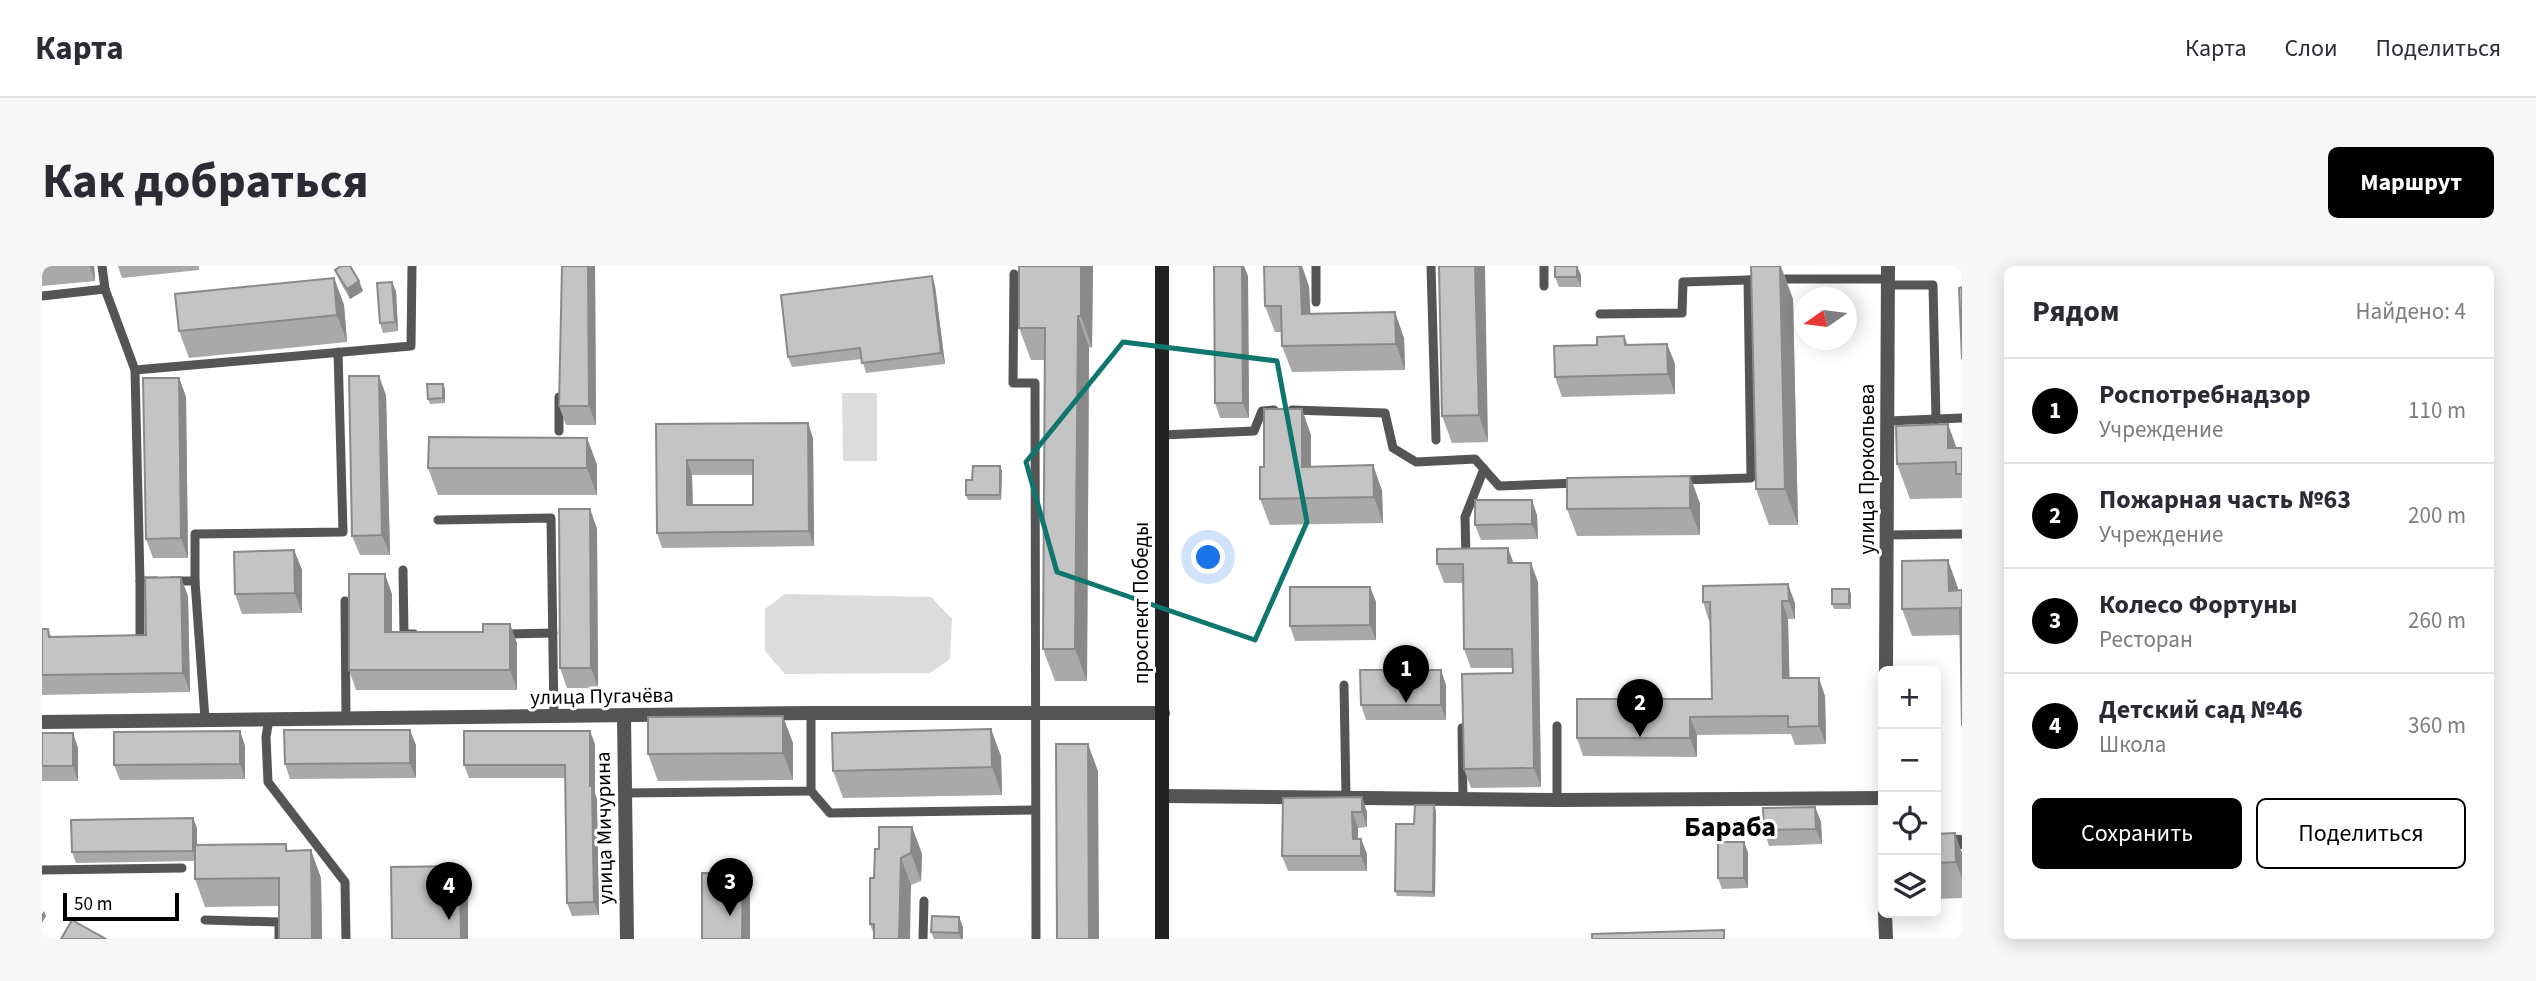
<!DOCTYPE html>
<html lang="ru">
<head>
<meta charset="utf-8">
<style>
	:root { --surface:#fff; --page:#f7f7f7; --text:#2b2b33; --muted:#7c7c81; --line:#e1e1e2; --accent:#000 }
	body { margin:0; font-family:"Source Sans 3",sans-serif; background:var(--page); color:var(--text) }
	.controls { position:absolute; right:21px; bottom:21px; display:grid; overflow:hidden; border-radius:10px; box-shadow:0 4px 18px #0003 }
	.controls button { width:63px; height:63px; display:grid; place-items:center; padding:0; border:0; border-bottom:2px solid var(--line); background:var(--surface); color:var(--text); font:35px sans-serif }
	.compass { position:absolute; left:1752px; top:21px; width:63px; height:63px; border-radius:50%; background:var(--surface); box-shadow:0 4px 18px #0003; rotate:256deg }
	.scale { position:absolute; left:21px; bottom:18px; width:116px; box-sizing:border-box; padding-left:7px; border:4px solid #000; border-top:0; font-size:19px; line-height:24px; white-space:nowrap; color:#000; -webkit-text-stroke:5px #fff; paint-order:stroke }
	.you { position:absolute; left:1167px; top:292px; width:24px; height:24px; margin:-18px; border:5px solid #fff; border-radius:50%; background:#1a73e8; box-shadow:0 0 0 10px #1a73e833 }
	.badge { display:grid; place-items:center; width:46px; height:46px; border-radius:50%; background:var(--accent); color:#fff; font-size:23px; font-weight:700 }
	.pin { position:absolute; translate:-50% -58px; filter:drop-shadow(0 2px 4px #0008) }
	.pin::after { content:''; position:absolute; top:37px; width:24px; height:21px; background:inherit; clip-path:polygon(0 0,100% 0,50% 100%) }
	.list { margin:0; padding:0; list-style:none }
	h2 { display:flex; justify-content:space-between; align-items:center; height:91px; margin:0; padding:0 28px; font-size:30px }
	h2 small { font-size:23px; font-weight:400; color:var(--muted) }
	.list li { display:grid; grid-template-columns:46px 1fr auto; gap:21px; align-items:center; box-sizing:border-box; height:105px; padding:0 28px; border-top:2px solid var(--line) }
	.list b { display:block; font-size:26px; white-space:nowrap }
	.list p { margin:0; font-size:23px; white-space:nowrap; color:var(--muted) }
	.list em { font-size:23px; font-style:normal; color:var(--muted) }
	.actions { display:flex; gap:14px; padding:21px 28px }
	.actions a { flex:1; padding:16px 0; border:2px solid var(--accent); border-radius:10px; text-align:center; font-size:24px; color:var(--accent) }
	.actions .main { background:var(--accent); color:#fff }
	.icon { flex:none; width:38px; height:38px; fill:none; stroke:currentColor; stroke-width:2; stroke-linecap:round; stroke-linejoin:round }
	.map { position:relative; flex:none; width:1920px; height:673px; overflow:hidden; border-radius:10px }
	header { display:flex; align-items:center; gap:42px; box-sizing:border-box; height:98px; padding:0 35px; background:var(--surface); border-bottom:2px solid var(--line) }
	header strong { font-size:33px }
	nav { display:flex; gap:38px; margin-inline-start:auto; font-size:24px }
	.intro { display:flex; align-items:center; justify-content:space-between; box-sizing:border-box; height:168px; padding:0 42px }
	h1 { margin:0; font-size:49px }
	.button { padding:18px 32px; border-radius:10px; background:var(--accent); color:#fff; font-size:24px; font-weight:700 }
	main { display:flex; gap:42px; padding:0 42px }
	aside { flex:1; background:var(--surface); border-radius:10px; box-shadow:0 4px 18px #0003 }
	.map>svg:first-child { display:block }
</style>
</head>
<body>
<header>
<strong>Карта</strong>
<nav><a>Карта</a><a>Слои</a><a>Поделиться</a></nav>
</header>
<div class="intro"><h1>Как добраться</h1><a class="button">Маршрут</a></div>
<main>
<div class="map">
<svg width="1920" height="673" viewBox="0 0 1920 673">
	<rect width="100%" height="100%" fill="#fff"/>
	<g fill="#dcdcdc">
		<polygon points="800,127 835,127 835,195 801,195"/>
		<polygon points="743,328 889,331 910,353 908,393 888,407 743,408 723,385 723,343"/>
	</g>
	<g fill="none" stroke-linecap="round" stroke-linejoin="round">
		<g stroke="#555" stroke-width="9">
			<polyline points="60,0 63,23 93,104 369,80 370,0"/>
			<polyline points="1274,0 1274,36"/>
			<polyline points="1389,0 1394,174"/>
			<polyline points="1502,0 1502,20"/>
			<polyline points="972,8 971,117 993,117 994,673"/>
			<polyline points="1733,13 1847,13"/>
			<polyline points="1846,19 1891,19 1894,154"/>
			<polyline points="0,30 63,23"/>
			<polyline points="1558,48 1640,47 1641,16 1706,14"/>
			<polyline points="93,104 98,315 115,315"/>
			<polyline points="1250,144 1343,147 1351,182 1374,196 1433,193 1457,220 1535,217"/>
			<polyline points="1846,155 1920,152"/>
			<polyline points="517,165 517,131"/>
			<polyline points="1120,169 1212,165 1220,145 1232,144"/>
			<polyline points="1640,214 1709,212 1706,14 1719,13"/>
			<polyline points="396,254 509,252 512,452"/>
			<polyline points="1846,269 1920,268"/>
			<polyline points="1424,292 1423,251 1442,203"/>
			<polyline points="361,304 362,368 372,368"/>
			<polyline points="98,315 98,380"/>
			<polyline points="129,315 153,315 163,453"/>
			<polyline points="153,315 153,268 301,266 296,86"/>
			<polyline points="303,335 304,452"/>
			<polyline points="460,368 511,367"/>
			<polyline points="1302,419 1304,531"/>
			<polyline points="227,453 224,471 226,516 303,616 304,673"/>
			<polyline points="1515,460 1515,534"/>
			<polyline points="1420,462 1421,532"/>
			<polyline points="769,525 788,547 993,544"/>
			<polyline points="583,527 769,525 769,447"/>
			<polyline points="0,604 140,602"/>
			<polyline points="163,654 237,656 237,673"/>
			<polyline points="881,673 882,635"/>
		</g>
		<g stroke="#555" stroke-width="14">
			<polyline points="1844,405 1846,0"/>
			<polyline points="582,450 585,673"/>
			<polyline points="0,456 769,447 1121,447"/>
			<polyline points="1121,530 1515,534 1841,532"/>
			<polyline points="1894,575 1920,576"/>
			<polyline points="1843,647 1844,673"/>
		</g>
		<polyline stroke="#222" stroke-width="14" points="1120,673 1120,0"/>
	</g>
	<g fill="#a9a9a9" fill-rule="evenodd">
		<polygon points="0,0 52,0 53,15 0,20"/>
		<polygon points="76,0 157,0 157,4 80,12"/>
		<polygon points="520,0 553,0 554,159 524,159 517,140"/>
		<polygon points="1051,0 1050,82 1047,81 1045,415 1013,415 1001,383 1003,94 989,94 977,62"/>
		<polygon points="1397,0 1446,176 1410,177 1400,150"/>
		<polygon points="1709,0 1739,0 1751,33 1756,259 1727,259 1714,223"/>
		<polygon points="293,4 317,15 321,25 308,33 297,14"/>
		<polygon points="1539,9 1539,21 1517,21 1513,11"/>
		<polygon points="890,10 893,20 903,98 824,107 820,93 750,101 746,91"/>
		<polygon points="1206,10 1207,152 1178,152 1173,137"/>
		<polygon points="292,12 302,39 305,76 147,92 137,65"/>
		<polygon points="1267,20 1268,48 1362,72 1363,104 1250,106 1240,80 1240,66 1233,66 1223,40"/>
		<polygon points="354,25 356,65 341,67 338,57"/>
		<polygon points="1582,70 1586,79 1625,78 1633,98 1633,128 1520,131 1513,111 1555,79"/>
		<polygon points="137,112 144,131 146,292 111,292 104,273"/>
		<polygon points="403,123 403,137 388,138 386,133"/>
		<polygon points="344,129 348,289 318,289 310,270"/>
		<path d="M614,158L771,172L772,280L620,282L615,267ZM650,209H711V239H651Z"/>
		<polygon points="1269,169 1269,201 1331,199 1340,225 1341,257 1228,259 1218,233 1222,201"/>
		<polygon points="545,172 555,199 555,229 396,229 386,202"/>
		<polygon points="1914,182 1920,182 1920,232 1868,233 1855,198"/>
		<polygon points="958,200 960,205 959,234 926,234 924,229 930,214"/>
		<polygon points="1648,210 1658,238 1658,269 1535,270 1525,243"/>
		<polygon points="548,243 555,263 556,422 525,422 518,402"/>
		<polygon points="1495,249 1496,273 1439,274 1433,259"/>
		<polygon points="252,284 260,304 260,347 200,348 193,328"/>
		<polygon points="1471,297 1496,316 1499,521 1429,522 1422,503 1471,407 1471,402 1429,402 1422,383 1421,317 1402,317 1395,298"/>
		<polygon points="1661,320 1753,337 1753,353 1746,353 1747,412 1783,430 1784,478 1753,479 1749,468 1655,469 1655,491 1541,490 1535,472 1670,433 1669,355 1667,355 1661,336"/>
		<polygon points="1328,321 1334,336 1334,374 1253,375 1248,360"/>
		<polygon points="1916,322 1916,324 1920,324 1918,369 1870,370 1860,343"/>
		<polygon points="1807,323 1809,328 1809,343 1792,343 1790,338"/>
		<polygon points="350,328 350,366 441,366 475,377 475,424 314,424 307,404"/>
		<polygon points="146,330 148,426 0,429 0,363 6,363 9,371 104,369"/>
		<polygon points="1404,419 1404,454 1324,454 1319,439"/>
		<polygon points="198,465 203,480 203,513 78,514 72,499"/>
		<polygon points="0,467 31,467 36,482 36,515 0,515"/>
		<polygon points="751,477 751,514 616,515 606,488"/>
		<polygon points="553,478 553,528 555,533 557,649 530,650 525,637 523,512 427,512 422,499"/>
		<polygon points="374,479 374,512 248,513 243,498"/>
		<polygon points="959,490 960,529 801,532 791,505"/>
		<polygon points="1320,531 1325,546 1325,561 1316,562 1316,573 1319,573 1325,588 1325,605 1246,605 1240,590"/>
		<polygon points="1392,539 1394,545 1393,631 1355,630 1353,625 1372,558"/>
		<polygon points="1773,541 1779,556 1780,578 1727,580 1722,564"/>
		<polygon points="151,552 155,562 155,579 244,578 246,585 279,612 280,673 237,673 237,640 163,641 153,613 153,595 34,597 30,586"/>
		<polygon points="870,561 880,588 879,615 869,619 832,669 828,658 832,612 837,583"/>
		<polygon points="1894,568 1920,587 1920,632 1894,633"/>
		<polygon points="1706,586 1706,622 1680,623 1676,612"/>
		<polygon points="921,661 921,673 892,673 889,666"/>
	</g>
	<g fill="#898989">
		<polygon points="48,0 52,0 53,15"/>
		<polygon points="546,0 553,0 554,159 547,140"/>
		<polygon points="1039,0 1051,0 1050,82 1039,50"/>
		<polygon points="1200,0 1202,0 1206,10 1207,152 1201,137"/>
		<polygon points="1258,0 1260,0 1267,20 1270,74 1260,48"/>
		<polygon points="1433,0 1443,0 1446,176 1437,149"/>
		<polygon points="1535,0 1539,9 1539,21 1535,11"/>
		<polygon points="1738,0 1751,33 1756,259 1743,223"/>
		<polygon points="890,10 893,20 903,98 899,87"/>
		<polygon points="292,12 302,39 305,76 295,49"/>
		<polygon points="317,15 321,25 308,33 305,23"/>
		<polygon points="350,16 354,25 356,65 353,56"/>
		<polygon points="1353,46 1362,72 1363,104 1354,78"/>
		<polygon points="1036,50 1047,81 1045,415 1033,383"/>
		<polygon points="1625,78 1633,98 1633,128 1626,108"/>
		<polygon points="337,110 344,129 348,289 340,269"/>
		<polygon points="137,112 144,131 146,292 139,272"/>
		<polygon points="401,118 403,123 403,137 401,132"/>
		<polygon points="1260,143 1269,169 1269,227 1260,201"/>
		<polygon points="766,157 771,172 772,280 767,265"/>
		<polygon points="1906,158 1919,194 1914,196 1906,182"/>
		<polygon points="545,172 555,199 555,229 545,202"/>
		<polygon points="645,194 650,209 651,254 645,239"/>
		<polygon points="1331,199 1340,225 1341,257 1332,231"/>
		<polygon points="958,200 960,205 959,234 958,229"/>
		<polygon points="1648,210 1658,238 1658,269 1648,242"/>
		<polygon points="1490,234 1495,249 1496,273 1490,258"/>
		<polygon points="548,243 555,263 556,422 549,402"/>
		<polygon points="1466,282 1473,301 1466,297"/>
		<polygon points="252,284 260,304 260,347 253,327"/>
		<polygon points="1906,294 1916,322 1916,342 1907,325"/>
		<polygon points="1489,297 1496,316 1499,521 1492,502"/>
		<polygon points="343,308 350,328 350,385 343,366"/>
		<polygon points="139,311 146,330 148,426 141,407"/>
		<polygon points="1746,318 1753,337 1753,353 1747,335"/>
		<polygon points="1328,321 1334,336 1334,374 1328,359"/>
		<polygon points="1807,323 1809,328 1809,343 1807,338"/>
		<polygon points="1740,335 1746,353 1748,430 1741,412"/>
		<polygon points="468,358 475,377 475,424 468,404"/>
		<polygon points="1399,404 1404,419 1404,454 1399,439"/>
		<polygon points="1777,412 1783,430 1784,478 1777,460"/>
		<polygon points="741,450 751,477 751,514 741,487"/>
		<polygon points="1648,451 1655,469 1655,491 1648,472"/>
		<polygon points="949,463 959,490 960,529 950,501"/>
		<polygon points="368,464 374,479 374,512 368,497"/>
		<polygon points="198,465 203,480 203,513 198,498"/>
		<polygon points="548,465 553,478 553,528 555,533 557,649 552,636 548,520"/>
		<polygon points="31,467 36,482 36,515 31,500"/>
		<polygon points="1046,478 1056,505 1057,673 1047,673"/>
		<polygon points="1320,531 1325,546 1325,561 1320,546"/>
		<polygon points="1392,539 1394,545 1393,631 1391,626"/>
		<polygon points="1773,541 1779,556 1780,578 1774,563"/>
		<polygon points="1310,546 1316,562 1316,588 1311,573"/>
		<polygon points="151,552 155,562 155,595 151,585"/>
		<polygon points="870,561 880,588 879,615 869,587"/>
		<polygon points="1913,567 1920,587 1920,612 1914,596"/>
		<polygon points="1319,573 1325,588 1325,605 1319,590"/>
		<polygon points="1702,576 1706,586 1706,622 1702,612"/>
		<polygon points="269,584 279,612 280,673 270,673"/>
		<polygon points="859,592 869,619 868,673 857,673"/>
		<polygon points="418,600 426,620 426,673 419,673"/>
		<polygon points="701,608 708,627 708,673 700,673"/>
		<polygon points="2,645 4,650 0,657 0,648"/>
		<polygon points="917,651 921,661 921,673 919,673 917,667"/>
	</g>
	<g fill="#c4c4c4" stroke="#898989" stroke-width="2" fill-rule="evenodd">
		<polygon points="299,0 308,0 317,15 305,23 293,4"/>
		<polygon points="520,0 546,0 547,140 517,140"/>
		<polygon points="977,0 1039,0 1039,50 1036,50 1033,383 1001,383 1003,62 977,62"/>
		<polygon points="1172,0 1200,0 1201,137 1173,137"/>
		<polygon points="1222,0 1258,0 1260,48 1353,46 1354,78 1240,80 1239,40 1223,40"/>
		<polygon points="1397,0 1433,0 1437,149 1400,150"/>
		<rect x="1513" y="0" width="22" height="11"/>
		<polygon points="1709,0 1738,0 1743,223 1714,223"/>
		<polygon points="890,10 899,87 820,97 818,82 746,91 739,29"/>
		<polygon points="292,12 295,49 137,65 133,28"/>
		<polygon points="350,16 353,56 338,57 335,17"/>
		<polygon points="1920,21 1920,93 1917,22"/>
		<polygon points="1582,70 1583,79 1625,78 1626,108 1513,111 1512,80 1555,79 1555,71"/>
		<polygon points="307,110 337,110 340,269 310,270"/>
		<polygon points="101,112 137,112 139,272 104,273"/>
		<polygon points="385,118 401,118 401,132 386,133"/>
		<polygon points="1222,143 1260,143 1260,201 1331,199 1332,231 1218,233 1218,201 1222,201"/>
		<path d="M766,157L767,265L615,267L614,158ZM645,194H711V239H645Z"/>
		<polygon points="1906,158 1906,182 1920,182 1920,208 1914,208 1914,196 1855,198 1854,160"/>
		<polygon points="387,171 545,172 545,202 386,202"/>
		<polygon points="931,200 958,200 958,229 924,229 924,214 930,214"/>
		<polygon points="1648,210 1648,242 1525,243 1525,212"/>
		<polygon points="1433,234 1490,234 1490,258 1433,259"/>
		<polygon points="517,243 548,243 549,402 518,402"/>
		<polygon points="1466,282 1466,297 1489,297 1492,502 1422,503 1420,408 1471,407 1470,383 1422,383 1421,298 1395,298 1395,283"/>
		<polygon points="252,284 253,327 193,328 192,286"/>
		<polygon points="1906,294 1907,325 1920,324 1920,460 1918,342 1860,343 1860,295"/>
		<polygon points="307,308 343,308 343,366 441,366 441,358 468,358 468,404 307,404"/>
		<polygon points="139,311 141,407 0,409 0,363 6,363 7,371 104,369 103,312"/>
		<polygon points="1746,318 1747,335 1740,335 1741,412 1777,412 1777,460 1746,461 1746,450 1648,451 1648,472 1535,472 1535,433 1670,433 1668,336 1661,336 1661,320"/>
		<polygon points="1248,321 1328,321 1328,359 1248,360"/>
		<rect x="1790" y="323" width="17" height="15"/>
		<polygon points="1318,404 1399,404 1399,439 1319,439"/>
		<polygon points="741,450 741,487 606,488 606,451"/>
		<polygon points="949,463 950,501 791,505 790,467"/>
		<polygon points="242,464 368,464 368,497 243,498"/>
		<polygon points="198,465 198,498 72,499 72,466"/>
		<polygon points="422,465 548,465 548,520 550,520 552,636 525,637 523,499 422,499"/>
		<rect x="0" y="467" width="31" height="33"/>
		<polygon points="1014,478 1046,478 1047,673 1015,673"/>
		<polygon points="1320,531 1320,546 1310,546 1311,573 1319,573 1319,590 1240,590 1241,532"/>
		<polygon points="1373,539 1392,539 1391,626 1353,625 1354,558 1372,558"/>
		<polygon points="1773,541 1774,563 1722,564 1721,542"/>
		<polygon points="151,552 151,585 30,586 29,554"/>
		<polygon points="837,561 870,561 869,587 859,592 857,673 832,673 832,658 828,658 828,612 832,612 833,583 837,583"/>
		<polygon points="1913,567 1914,596 1894,597 1894,568"/>
		<rect x="1676" y="576" width="26" height="36"/>
		<polygon points="244,578 244,585 269,584 270,673 237,673 237,612 153,613 153,579"/>
		<polygon points="418,600 419,673 350,673 349,601"/>
		<polygon points="660,607 701,608 700,673 660,673"/>
		<polygon points="890,650 917,651 917,667 889,666"/>
		<polygon points="30,654 64,673 19,673"/>
		<polygon points="1682,664 1682,673 1550,673 1550,668"/>
	</g>
	<path fill="none" stroke="#0f766e" stroke-width="5" stroke-linejoin="round" d="M1081,76L1235,95L1265,256L1213,374L1015,306L984,196Z"/>
	<g text-anchor="middle" stroke-width="6" stroke-linejoin="round" paint-order="stroke">
		<g font-size="21" fill="#000" stroke="#fff">
			<text transform="translate(1825 203) rotate(-90)" y="7">улица Прокопьева</text>
			<text transform="translate(1099 337) rotate(-90)" y="7">проспект Победы</text>
			<text transform="translate(560 430) rotate(-1)" y="7">улица Пугачёва</text>
			<text transform="translate(562 562) rotate(-91)" y="7">улица Мичурина</text>
		</g>
		<g font-size="28" font-weight="bold" fill="#000" stroke="#fff">
			<text x="1688" y="570">Бараба</text>
		</g>
	</g>
</svg>
<div class="controls">
<button>+</button>
<button>−</button>
<button><svg class="icon" aria-label="locate" viewBox="0 0 24 24"><circle cx="12" cy="12" r="6"/><path d="M12 2v4M12 18v4M2 12h4M18 12h4"/></svg></button>
<button><svg class="icon" aria-label="layers" viewBox="0 0 24 24"><path d="M12 4l9 5-9 5-9-5zM3 14l9 5 9-5"/></svg></button>
</div>
<svg class="compass" viewBox="-18 -18 36 36"><path d="M0-13l5 13h-10z" fill="#e53935"/><path d="M0 13l5-13h-10z" fill="#7c7c81"/></svg>
<div class="scale">50 m</div>
<div class="you"></div>
<div class="pin badge" style="left:1364px;top:437px">1</div>
<div class="pin badge" style="left:1598px;top:471px">2</div>
<div class="pin badge" style="left:688px;top:650px">3</div>
<div class="pin badge" style="left:407px;top:654px">4</div>
</div>
<aside>
<h2>Рядом<small>Найдено: 4</small></h2>
<ul class="list">
<li><span class="badge">1</span><div><b>Роспотребнадзор</b><p>Учреждение</p></div><em>110 m</em></li>
<li><span class="badge">2</span><div><b>Пожарная часть №63</b><p>Учреждение</p></div><em>200 m</em></li>
<li><span class="badge">3</span><div><b>Колесо Фортуны</b><p>Ресторан</p></div><em>260 m</em></li>
<li><span class="badge">4</span><div><b>Детский сад №46</b><p>Школа</p></div><em>360 m</em></li>
</ul>
<div class="actions"><a class="main">Сохранить</a><a>Поделиться</a></div>
</aside>
</main>
</body>
</html>
